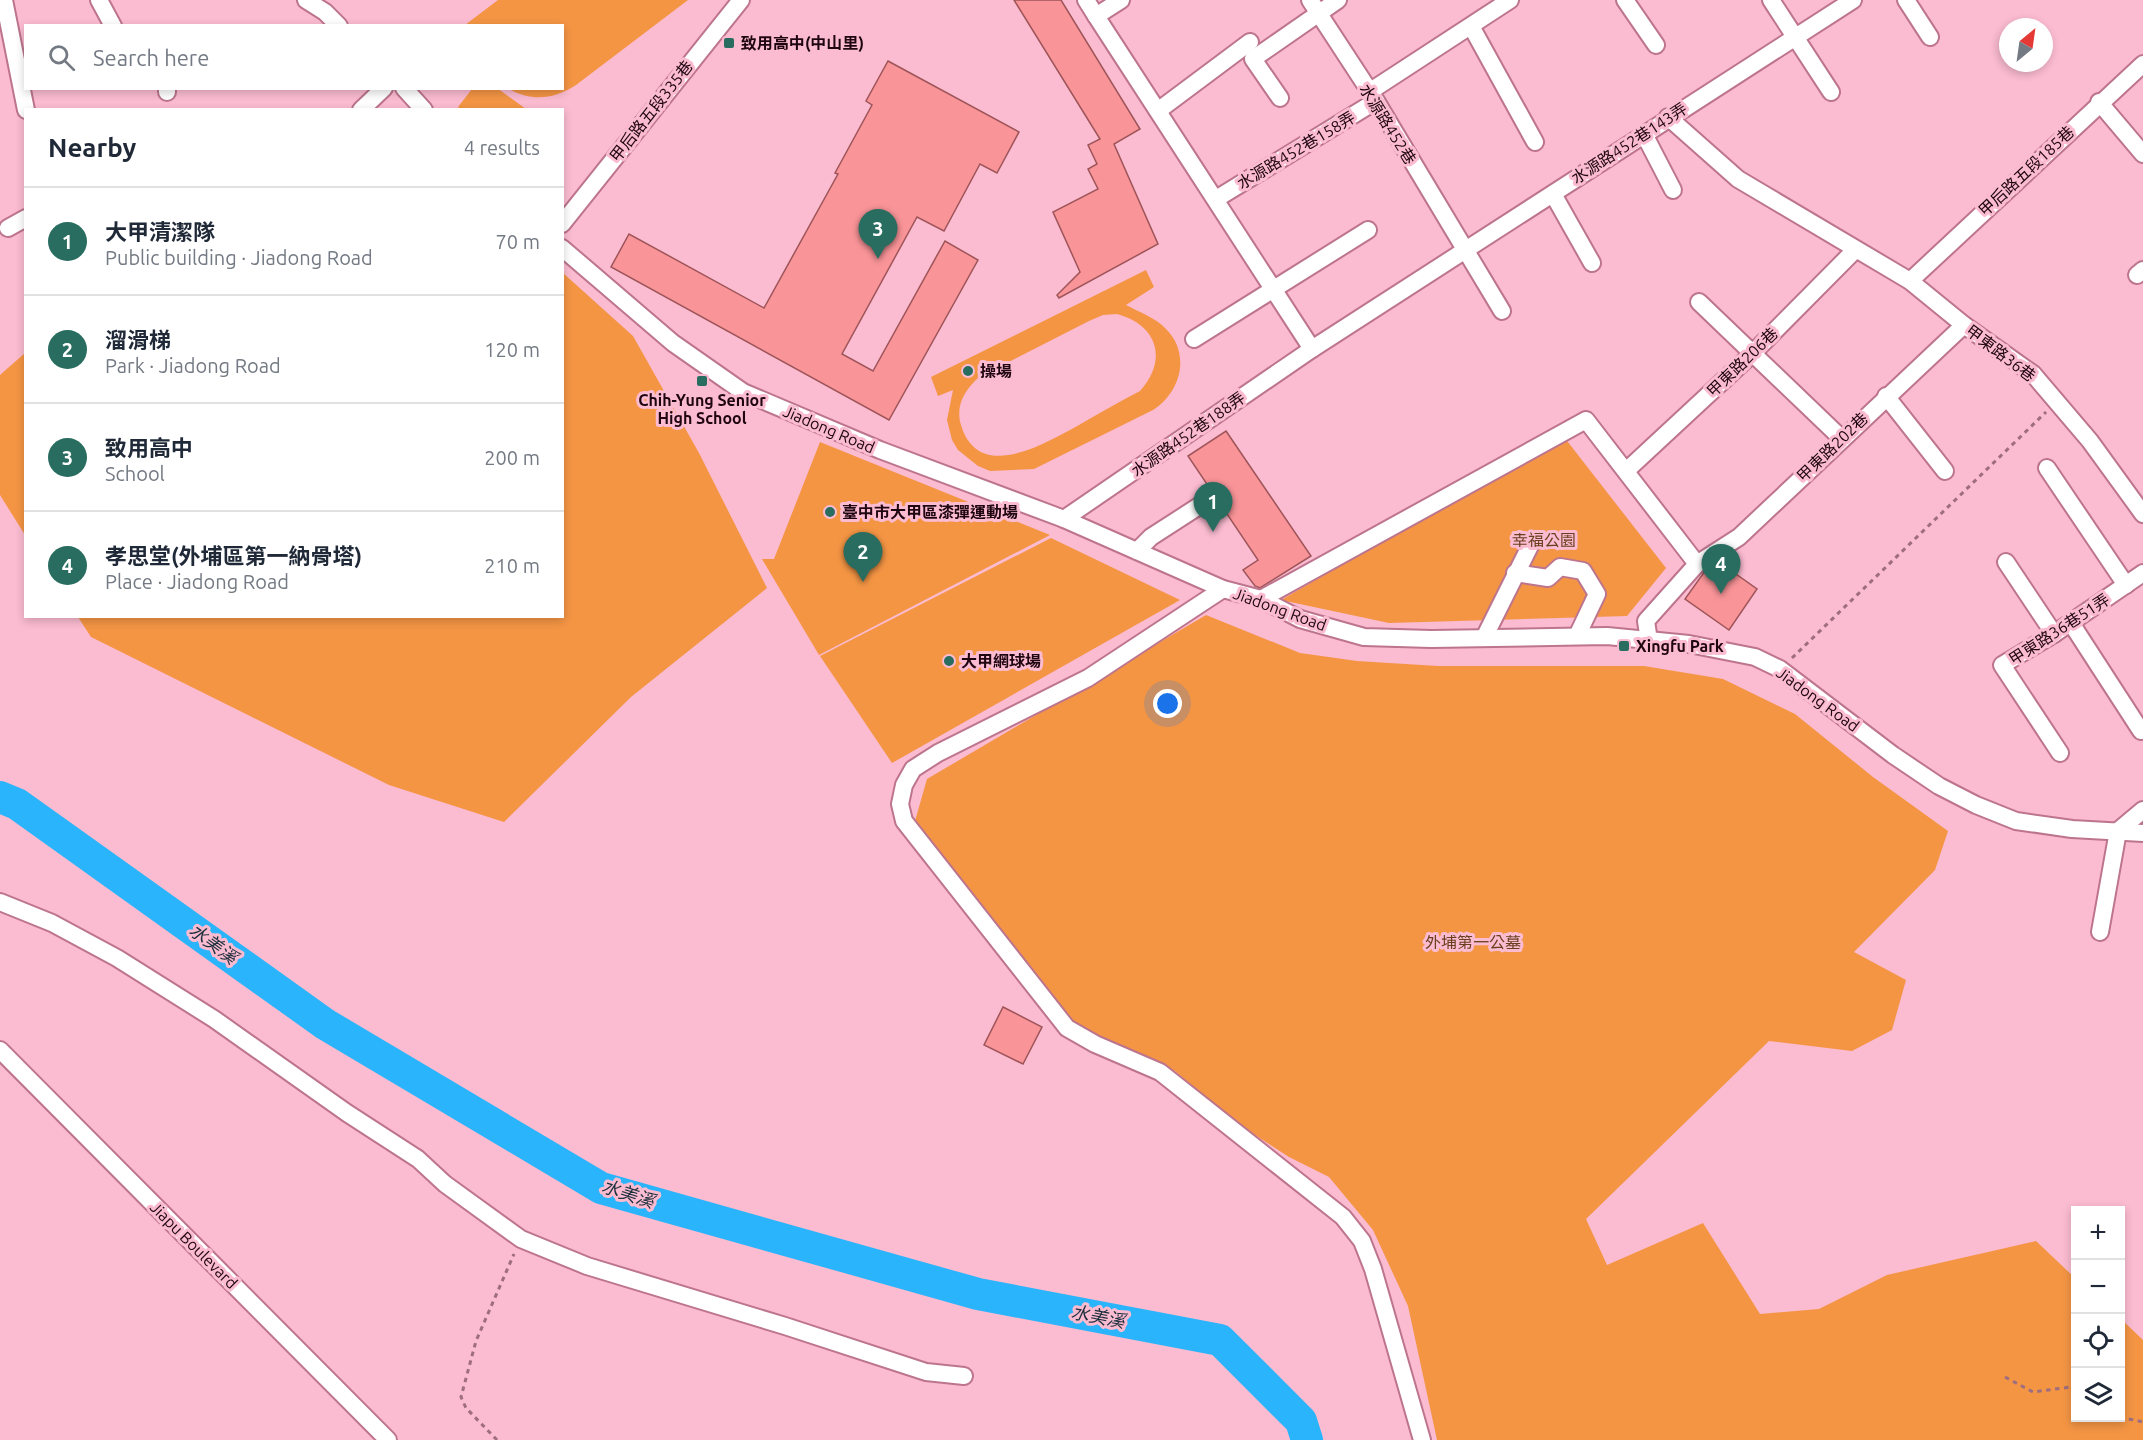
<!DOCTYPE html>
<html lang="en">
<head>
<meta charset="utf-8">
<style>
	:root { --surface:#fff; --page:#f2f2f3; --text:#1f2937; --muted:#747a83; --line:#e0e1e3; --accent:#296d60 }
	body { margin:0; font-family:Ubuntu,"Noto Sans TC",sans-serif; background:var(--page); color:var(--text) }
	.controls { position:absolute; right:18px; bottom:18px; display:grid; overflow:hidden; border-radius:0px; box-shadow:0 3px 9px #0003 }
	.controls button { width:54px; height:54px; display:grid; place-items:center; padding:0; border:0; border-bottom:2px solid var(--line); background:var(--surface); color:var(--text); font:30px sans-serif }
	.compass { position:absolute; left:1999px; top:18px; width:54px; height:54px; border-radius:50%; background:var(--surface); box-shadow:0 3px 9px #0003; rotate:29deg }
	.you { position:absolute; left:1168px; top:704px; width:21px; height:21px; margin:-15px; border:4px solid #fff; border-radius:50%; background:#1a73e8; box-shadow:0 0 0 9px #1a73e833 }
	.badge { display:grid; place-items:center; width:39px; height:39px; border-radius:50%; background:var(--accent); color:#fff; font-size:20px; font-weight:700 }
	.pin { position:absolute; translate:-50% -50px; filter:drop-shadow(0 2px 3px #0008) }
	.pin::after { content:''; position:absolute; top:32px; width:21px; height:18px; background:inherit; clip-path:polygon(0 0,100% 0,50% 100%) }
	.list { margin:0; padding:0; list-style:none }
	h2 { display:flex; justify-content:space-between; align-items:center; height:78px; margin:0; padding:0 24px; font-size:26px }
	h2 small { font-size:20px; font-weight:400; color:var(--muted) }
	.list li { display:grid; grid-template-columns:39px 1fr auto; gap:18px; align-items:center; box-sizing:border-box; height:108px; padding:0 24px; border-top:2px solid var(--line) }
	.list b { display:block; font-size:22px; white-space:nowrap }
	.list p { margin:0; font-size:20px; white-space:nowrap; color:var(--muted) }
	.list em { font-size:20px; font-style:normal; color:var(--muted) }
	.icon { flex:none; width:33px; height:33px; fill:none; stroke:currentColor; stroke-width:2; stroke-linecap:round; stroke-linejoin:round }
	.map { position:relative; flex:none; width:2143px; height:1440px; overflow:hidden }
	.search { position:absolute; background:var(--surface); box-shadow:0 3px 9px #0003; left:24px; top:24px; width:540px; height:66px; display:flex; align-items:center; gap:15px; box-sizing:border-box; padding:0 21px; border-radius:0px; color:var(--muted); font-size:22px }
	.panel { position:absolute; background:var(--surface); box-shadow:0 3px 9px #0003; left:24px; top:108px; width:540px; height:510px; border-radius:0px }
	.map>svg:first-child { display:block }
</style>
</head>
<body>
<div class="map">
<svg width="2143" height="1440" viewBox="0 0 2143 1440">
	<rect width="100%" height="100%" fill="#fbbbd0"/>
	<g fill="#f49544" fill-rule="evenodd">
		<path d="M498,0H688L576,85C555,99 532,102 509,89L562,88V26L465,25Z"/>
		<polygon points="497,88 526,109 461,110 458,107 472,89"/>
		<path d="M1146,270L1154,287L1126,305C1139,312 1156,318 1166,329C1191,354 1181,392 1153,410L1034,469L990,471L978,466L958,450L952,440L947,420L953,390L938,396L931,377ZM1117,314C1158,325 1168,360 1140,391C1119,402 1099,413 1079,425C1047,442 979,485 961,425C955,405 965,390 979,377L1089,321L1103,315Z"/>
		<polygon points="563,273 633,336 699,453 767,588 631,697 504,822 389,785 91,637 78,617 562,616"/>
		<polygon points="25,353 25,535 0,495 0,375"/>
		<polygon points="1564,437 1666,568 1627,616 1389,623 1281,600"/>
		<polygon points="820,442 1050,535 819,655 762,559 774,559"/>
		<polygon points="1051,538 1180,600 892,763 820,656"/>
		<polygon points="1206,615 1300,653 1357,661 1438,666 1644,666 1723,679 1795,714 1873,777 1948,831 1935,870 1854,952 1906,980 1892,1030 1852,1051 1769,1041 1586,1219 1607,1265 1703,1223 1760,1314 1819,1309 1887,1275 2036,1241 2075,1278 2076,1418 2120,1418 2121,1319 2143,1340 2143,1440 1437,1440 1408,1306 1373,1230 1329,1177 1289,1157 1235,1122 1175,1071 1081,1037 971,902 915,821 927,779"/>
	</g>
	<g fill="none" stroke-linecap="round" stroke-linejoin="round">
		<polyline stroke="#2ab4fb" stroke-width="32" points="0,797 17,804 325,1024 601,1188 978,1294 1220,1340 1301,1421 1307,1440"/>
	</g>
	<g fill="#f99498" stroke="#9e5559" stroke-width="1.5">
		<polygon points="1014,0 1061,0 1140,129 1114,144 1158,244 1059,298 1057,295 1080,272 1053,212 1098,189 1088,169 1097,164 1088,145 1100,139"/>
		<polygon points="888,61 1019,132 997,173 980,164 944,231 917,217 842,354 873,371 945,241 978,260 889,420 611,267 629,234 764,308 838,174 835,173 872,105 866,101"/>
		<polygon points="1226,431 1311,556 1260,588 1255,586 1243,570 1258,560 1188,456"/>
		<polygon points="1719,562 1757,589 1729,630 1685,599 1705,571"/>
		<polygon points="1003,1007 1042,1027 1023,1064 984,1045"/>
	</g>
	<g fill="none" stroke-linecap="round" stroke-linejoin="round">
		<g stroke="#bd748d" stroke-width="20">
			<g id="minor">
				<polyline points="4,0 26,110"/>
				<polyline points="99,0 113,26"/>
				<polyline points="306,0 325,12 339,26"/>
				<polyline points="1086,0 1096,16"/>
				<polyline points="1121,0 1096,16 1312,349"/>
				<polyline points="1310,0 1376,101 1502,311"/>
				<polyline points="1625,0 1656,45"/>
				<polyline points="1771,0 1831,92"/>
				<polyline points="1906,0 1930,37"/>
				<polyline points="1471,26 1535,142"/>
				<polyline points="167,88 167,92"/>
				<polyline points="404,88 424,110"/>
				<polyline points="1369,92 1510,0"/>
				<polyline points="1280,98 1253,59 1338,0"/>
				<polyline points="2099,102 2143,154"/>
				<polyline points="361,110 384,88"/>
				<polyline points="1159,110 1250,42"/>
				<polyline points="1668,117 1738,179 1910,281 1964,325 2033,374 2090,441 2143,514"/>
				<polyline points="1644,134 1673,190"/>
				<polyline points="1553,194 1592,263"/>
				<polyline points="1216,199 1376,101"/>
				<polyline points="562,224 741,0"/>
				<polyline points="8,228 26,218"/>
				<polyline points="562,248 673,343 743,392 880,450 1064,519 1223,589 1261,599 1300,619 1364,637 1431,639 1607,636 1689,644 1755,657 1780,669 1893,755 1939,786 1976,805 2016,821 2072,829 2143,833"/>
				<polyline points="2137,275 2143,270"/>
				<polyline points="1910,281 2143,64"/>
				<polyline points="1699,302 1841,438"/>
				<polyline points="1194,339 1368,230"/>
				<polyline points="1886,396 1945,471"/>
				<polyline points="2047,468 2126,585"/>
				<polyline points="1626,471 1751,355 1855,250"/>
				<polyline points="1064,519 1312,349 1853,0"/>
				<polyline points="1137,551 1151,537 1199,506"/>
				<polyline points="2006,562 2054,634"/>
				<polyline points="1697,564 1739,537 1964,325"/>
				<polyline points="1515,573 1548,578 1560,567 1583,571 1597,594 1577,636"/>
				<polyline points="1223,589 1088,678 938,753 913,769 904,785 900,804 904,821 1067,1028 1095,1044 1160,1072 1343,1217 1362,1241 1373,1269 1422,1440"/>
				<polyline points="1261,599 1586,420 1697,564 1646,621 1649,641"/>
				<polyline points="2071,623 2141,731"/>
				<polyline points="1485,636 1530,546"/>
				<polyline points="2060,753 2002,665 2054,634 2143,573"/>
				<polyline points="0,902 52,923 117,958 214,1019 347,1113 418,1159 445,1184 521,1239 587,1266 785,1326 926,1372 964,1376"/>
				<polyline points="2100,932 2118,831 2143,810"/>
				<polyline points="0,1050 388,1440"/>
			</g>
		</g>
		<g stroke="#9e6e7e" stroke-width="3" stroke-dasharray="4.5 4.5" stroke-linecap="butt">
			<polyline points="1792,658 2046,412"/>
			<polyline points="2005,1377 2033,1392 2071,1387 2076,1391"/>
			<polyline points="2120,1417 2143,1422"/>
			<polyline points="497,1440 466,1408 461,1397 476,1341 514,1254"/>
		</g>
		<use href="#minor" stroke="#fff" stroke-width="16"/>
	</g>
	<g fill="#296d60" stroke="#fbbbd0" stroke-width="2">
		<rect x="723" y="37" width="12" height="12" rx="3"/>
		<circle cx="968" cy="371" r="6"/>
		<rect x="696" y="375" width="12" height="12" rx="3"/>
		<circle cx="830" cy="512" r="6"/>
		<rect x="1618" y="640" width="12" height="12" rx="3"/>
		<circle cx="949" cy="661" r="6"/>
	</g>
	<g text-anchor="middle" stroke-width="6" stroke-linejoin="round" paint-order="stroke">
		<g font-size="16" font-weight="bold" fill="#1e050f" stroke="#fbbbd0" text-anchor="start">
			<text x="741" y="49">致用高中(中山里)</text>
			<text x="980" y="377">操場</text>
			<text x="702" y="406" text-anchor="middle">Chih-Yung Senior<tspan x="702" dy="18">High School</tspan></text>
			<text x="842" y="518">臺中市大甲區漆彈運動場</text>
			<text x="1636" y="652">Xingfu Park</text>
			<text x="961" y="667">大甲網球場</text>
		</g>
		<g font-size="16" fill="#1e050f" stroke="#fbbbd0">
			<text transform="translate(651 111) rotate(-52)" y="6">甲后路五段335巷</text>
			<text transform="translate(1388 124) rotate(58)" y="6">水源路452巷</text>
			<text transform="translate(1629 143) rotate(-33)" y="6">水源路452巷143弄</text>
			<text transform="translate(1296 150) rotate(-31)" y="6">水源路452巷158弄</text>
			<text transform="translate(2026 171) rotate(-43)" y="6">甲后路五段185巷</text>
			<text transform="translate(2001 353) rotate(37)" y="6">甲東路36巷</text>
			<text transform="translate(1742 362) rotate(-44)" y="6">甲東路206巷</text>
			<text transform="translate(829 429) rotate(23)" y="6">Jiadong Road</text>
			<text transform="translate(1188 434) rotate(-35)" y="6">水源路452巷188弄</text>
			<text transform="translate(1832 447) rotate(-44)" y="6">甲東路202巷</text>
			<text transform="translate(1280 609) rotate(20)" y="6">Jiadong Road</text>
			<text transform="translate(2059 629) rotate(-33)" y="6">甲東路36巷51弄</text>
			<text transform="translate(1818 699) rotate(36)" y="6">Jiadong Road</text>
			<text transform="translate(194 1245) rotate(45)" y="6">Jiapu Boulevard</text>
		</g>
		<g font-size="16" fill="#694120" stroke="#fbbbd0">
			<text x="1544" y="546">幸福公園</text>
			<text x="1473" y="948">外埔第一公墓</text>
		</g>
		<g font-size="18" font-style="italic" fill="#1a2f3c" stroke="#fbbbd0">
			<text transform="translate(213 944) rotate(36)" y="6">水美溪</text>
			<text transform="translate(628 1194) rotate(18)" y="6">水美溪</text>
			<text transform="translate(1098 1317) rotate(11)" y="6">水美溪</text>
		</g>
	</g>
</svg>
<div class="controls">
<button>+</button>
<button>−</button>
<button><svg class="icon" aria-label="locate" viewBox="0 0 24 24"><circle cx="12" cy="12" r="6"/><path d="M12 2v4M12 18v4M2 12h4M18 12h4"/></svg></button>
<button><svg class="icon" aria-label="layers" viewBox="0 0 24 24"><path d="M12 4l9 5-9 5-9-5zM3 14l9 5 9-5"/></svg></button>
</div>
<svg class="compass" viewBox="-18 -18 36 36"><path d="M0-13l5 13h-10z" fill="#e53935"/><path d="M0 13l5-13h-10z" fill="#747a83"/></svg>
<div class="you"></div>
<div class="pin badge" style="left:1213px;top:532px">1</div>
<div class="pin badge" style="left:863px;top:582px">2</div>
<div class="pin badge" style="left:878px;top:259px">3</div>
<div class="pin badge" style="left:1721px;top:594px">4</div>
<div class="search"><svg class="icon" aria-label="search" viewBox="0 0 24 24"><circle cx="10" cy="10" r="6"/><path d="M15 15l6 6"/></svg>Search here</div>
<section class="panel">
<h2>Nearby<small>4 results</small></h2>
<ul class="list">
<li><span class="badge">1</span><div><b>大甲清潔隊</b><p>Public building · Jiadong Road</p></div><em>70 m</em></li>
<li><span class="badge">2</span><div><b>溜滑梯</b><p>Park · Jiadong Road</p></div><em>120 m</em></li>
<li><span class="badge">3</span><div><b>致用高中</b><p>School</p></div><em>200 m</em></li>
<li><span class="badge">4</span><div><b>孝思堂(外埔區第一納骨塔)</b><p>Place · Jiadong Road</p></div><em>210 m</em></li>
</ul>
</section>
</div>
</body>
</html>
